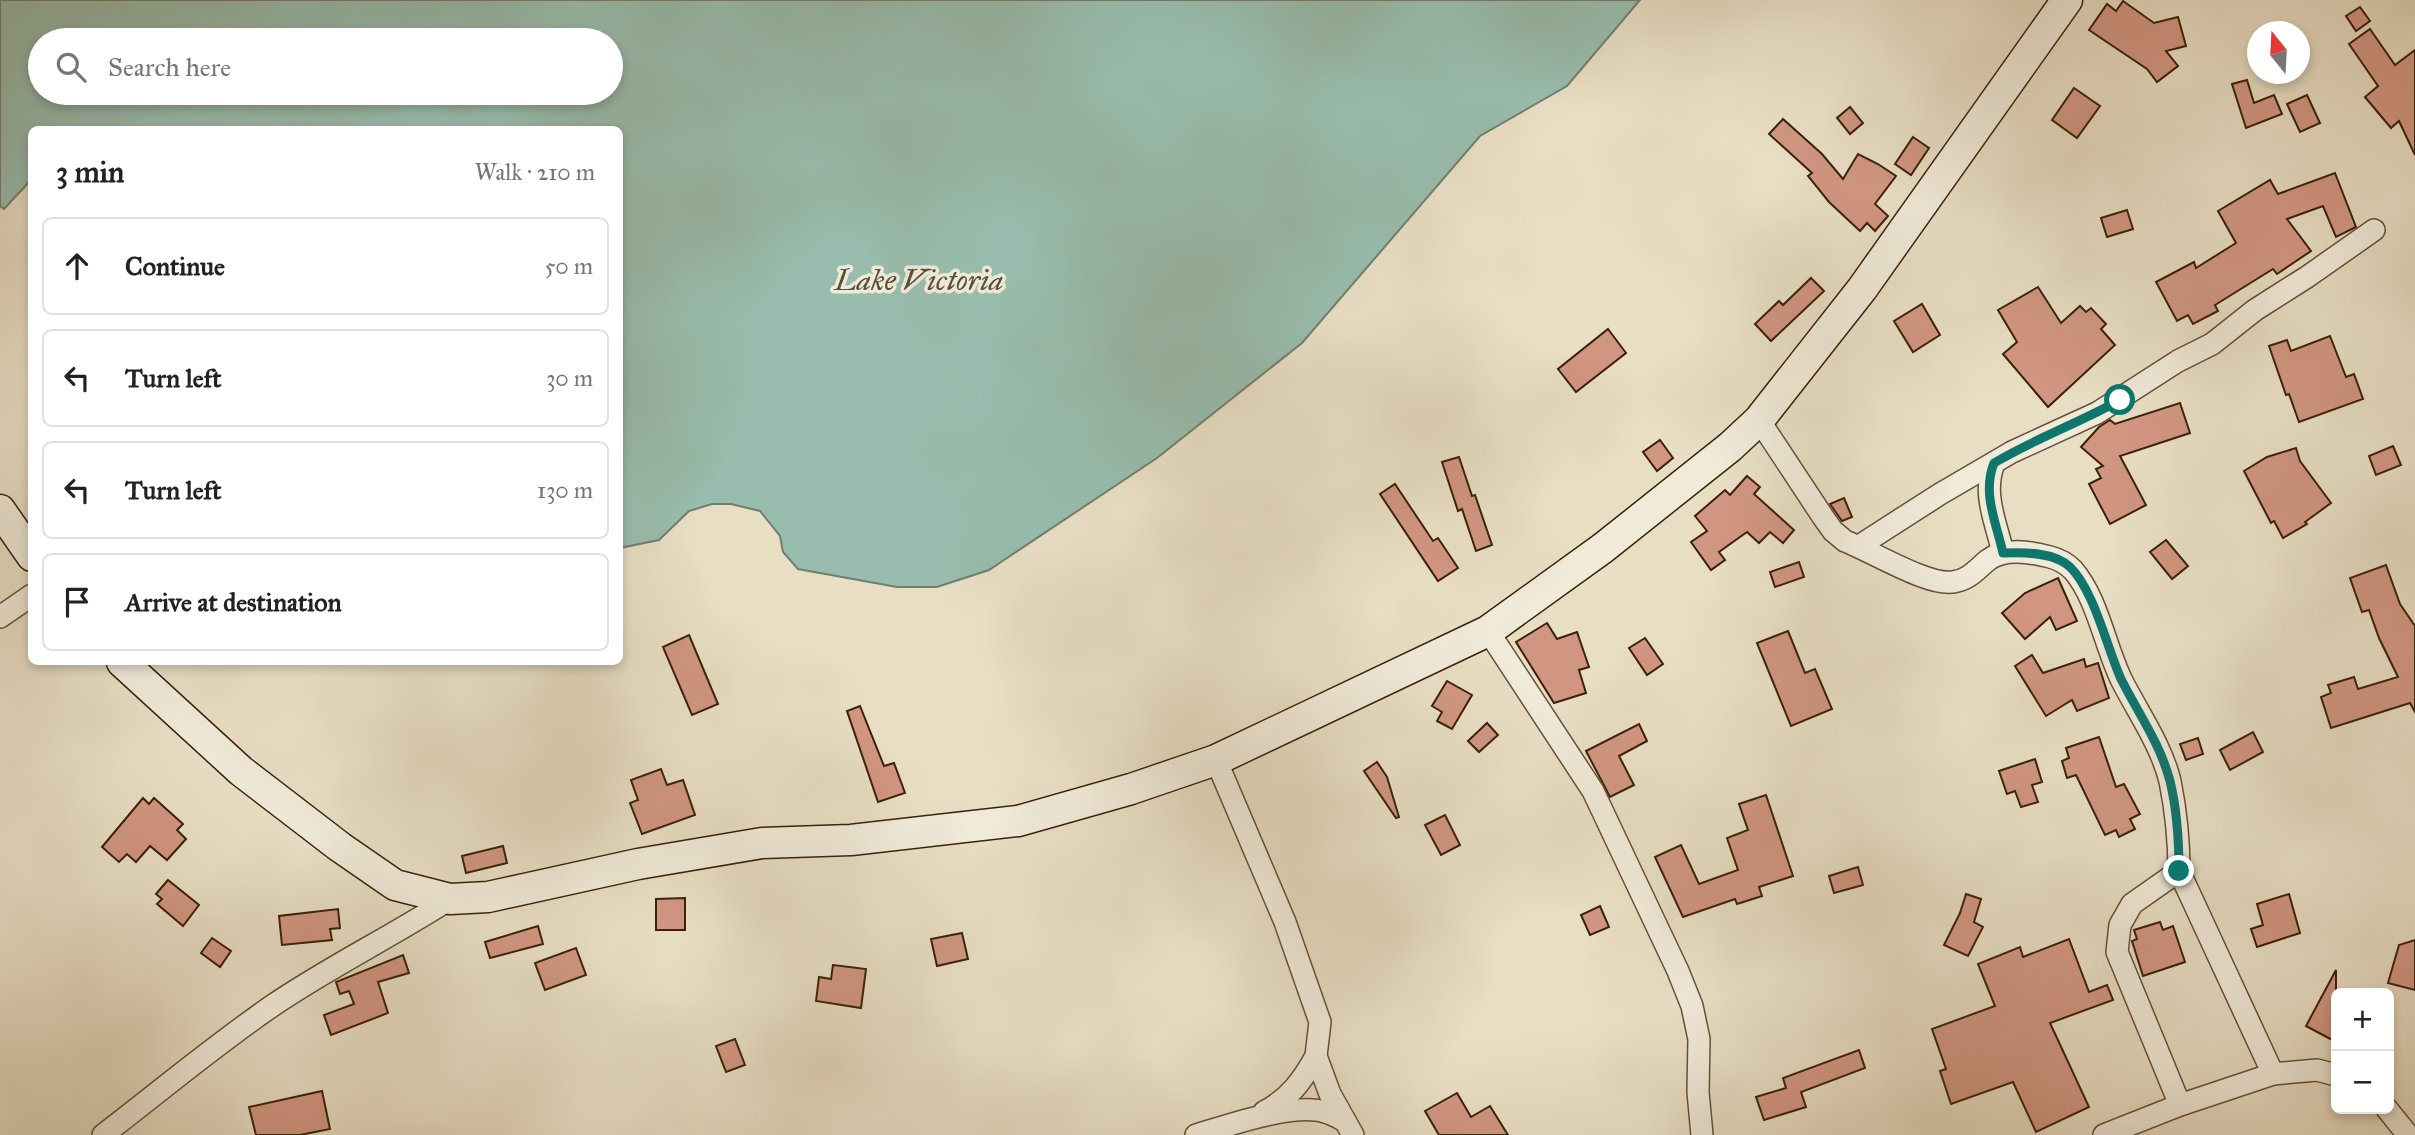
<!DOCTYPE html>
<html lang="en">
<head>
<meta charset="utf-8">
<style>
	:root { --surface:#fff; --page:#f6f6f6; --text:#222; --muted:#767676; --line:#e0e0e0 }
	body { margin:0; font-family:"IM FELL Great Primer",serif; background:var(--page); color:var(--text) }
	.controls { position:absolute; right:21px; bottom:21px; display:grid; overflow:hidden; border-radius:10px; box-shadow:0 4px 10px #0003 }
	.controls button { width:63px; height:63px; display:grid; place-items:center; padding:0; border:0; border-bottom:2px solid var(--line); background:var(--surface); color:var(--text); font:35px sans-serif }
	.compass { position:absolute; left:2247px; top:21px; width:63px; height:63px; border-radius:50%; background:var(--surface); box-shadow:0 4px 10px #0003; rotate:342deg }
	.stop { position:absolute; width:21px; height:21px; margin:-16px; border:5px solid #0f766e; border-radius:50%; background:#fff }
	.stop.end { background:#0f766e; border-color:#fff; box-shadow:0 2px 7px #0008 }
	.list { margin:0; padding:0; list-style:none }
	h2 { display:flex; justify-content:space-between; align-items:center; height:91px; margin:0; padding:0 28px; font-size:30px }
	h2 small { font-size:23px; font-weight:400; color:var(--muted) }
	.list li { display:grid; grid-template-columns:46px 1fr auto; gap:21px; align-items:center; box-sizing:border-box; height:98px; margin:0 14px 14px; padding:0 14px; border:2px solid var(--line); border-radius:10px }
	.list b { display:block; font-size:26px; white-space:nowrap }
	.list em { font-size:23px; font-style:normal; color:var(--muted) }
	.icon { flex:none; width:38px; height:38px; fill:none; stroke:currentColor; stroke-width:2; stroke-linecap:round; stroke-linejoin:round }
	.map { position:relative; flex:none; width:2415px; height:1135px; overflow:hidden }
	.search { position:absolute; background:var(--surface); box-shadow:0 4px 10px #0003; left:28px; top:28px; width:595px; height:77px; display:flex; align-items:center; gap:18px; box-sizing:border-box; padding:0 24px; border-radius:38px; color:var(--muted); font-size:26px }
	.panel { position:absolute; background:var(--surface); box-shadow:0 4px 10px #0003; left:28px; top:126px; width:595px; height:539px; border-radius:10px }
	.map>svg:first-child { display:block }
</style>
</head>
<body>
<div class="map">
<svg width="2415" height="1135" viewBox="0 0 2415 1135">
	<rect width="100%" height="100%" fill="#e8dec4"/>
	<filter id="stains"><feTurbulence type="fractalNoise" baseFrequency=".00286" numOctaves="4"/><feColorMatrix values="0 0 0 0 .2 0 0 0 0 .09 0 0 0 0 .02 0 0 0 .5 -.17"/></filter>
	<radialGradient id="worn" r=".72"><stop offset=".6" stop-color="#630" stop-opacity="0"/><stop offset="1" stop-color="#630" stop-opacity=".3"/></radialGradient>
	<path fill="#98bdae" stroke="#727f6c" stroke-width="2" fill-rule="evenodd" d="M0,0H1640L1567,86L1480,136L1302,343L1157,458L989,570L937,587H897L798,569L783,552L780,536L760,511L731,504H712L689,511L659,540L620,548V130H32L31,180L4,209L0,206ZM40,40H611V93H40Z"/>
	<g fill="#d19682" stroke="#3a2108" stroke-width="2">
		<polygon points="2123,1 2154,23 2178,17 2186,46 2166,51 2178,66 2157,82 2147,69 2089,30 2107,4 2116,11"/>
		<polygon points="2360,7 2370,21 2356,31 2346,16"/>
		<polygon points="2370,29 2395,65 2415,50 2415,155 2399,121 2391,128 2365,97 2378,86 2349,44"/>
		<polygon points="2247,80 2254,103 2274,95 2282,114 2246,128 2232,84"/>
		<polygon points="2074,88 2100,106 2077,138 2052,120"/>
		<polygon points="2307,95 2320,123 2300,132 2287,104"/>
		<polygon points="1850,107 1863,123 1850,134 1837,118"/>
		<polygon points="1783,119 1822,154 1843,179 1858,154 1878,164 1896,176 1875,204 1888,216 1875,231 1867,223 1860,231 1829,202 1808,176 1812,173 1769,134"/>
		<polygon points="1913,137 1929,148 1911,175 1895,164"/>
		<polygon points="2335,173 2356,227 2336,237 2323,206 2287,219 2311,251 2277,274 2273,269 2215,305 2218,311 2193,324 2188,315 2177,321 2156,282 2194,262 2196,268 2236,243 2218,211 2270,180 2278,194"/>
		<polygon points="2127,210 2133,229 2107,237 2101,218"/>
		<polygon points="1811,278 1824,291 1771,341 1755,324 1779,301 1783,305"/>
		<polygon points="2038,287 2061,323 2080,306 2086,312 2091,308 2106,324 2101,329 2115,345 2048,407 2003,354 2017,342 1998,310"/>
		<polygon points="1922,304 1940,335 1913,352 1894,321"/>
		<polygon points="1608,329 1626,353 1576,392 1558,369"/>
		<polygon points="2330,336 2346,377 2354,374 2363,399 2299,422 2289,394 2286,395 2269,346 2287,340 2291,351"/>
		<polygon points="2180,403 2190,433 2120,456 2146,505 2110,524 2089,484 2101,478 2096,469 2103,466 2081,447 2099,427 2110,420 2115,424"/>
		<polygon points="1660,440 1673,458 1657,471 1643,452"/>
		<polygon points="2393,446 2401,465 2376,475 2369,456"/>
		<polygon points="2296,448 2300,461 2331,503 2305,522 2307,524 2283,538 2274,521 2271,523 2244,471 2267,457"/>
		<polygon points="1459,457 1472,496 1475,495 1492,545 1476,551 1462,509 1458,511 1442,462"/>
		<polygon points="1747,476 1760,487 1754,494 1794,530 1783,543 1770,532 1759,543 1747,532 1719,552 1725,560 1711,570 1691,542 1707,531 1695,516 1725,490 1730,495"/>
		<polygon points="1395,484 1433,541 1438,538 1458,568 1438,581 1380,494"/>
		<polygon points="1844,498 1852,517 1842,521 1830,504"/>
		<polygon points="2166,540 2188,566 2172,579 2150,552"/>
		<polygon points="1799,562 1804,577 1775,587 1770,572"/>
		<polygon points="2386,565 2400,604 2415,626 2415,712 2410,703 2331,728 2321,697 2331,693 2328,685 2354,677 2358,689 2398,677 2379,638 2369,610 2362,612 2350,578"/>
		<polygon points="2058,578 2077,621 2056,630 2050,617 2025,639 2002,613 2025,593"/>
		<polygon points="1547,623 1557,639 1577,632 1589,667 1579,670 1586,693 1554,703 1516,642"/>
		<polygon points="1788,631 1805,673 1815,669 1832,709 1791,726 1757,643"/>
		<polygon points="689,635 718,704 692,715 663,647"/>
		<polygon points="1645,638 1663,664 1647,675 1629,648"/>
		<polygon points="2032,655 2043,673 2084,659 2086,667 2098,663 2109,698 2077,711 2072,700 2046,716 2015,666"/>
		<polygon points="1447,681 1472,695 1452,729 1437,721 1442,712 1432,706"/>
		<polygon points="860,706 884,766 894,763 905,793 878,802 847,711"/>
		<polygon points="1487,723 1498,735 1479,752 1468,741"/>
		<polygon points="1639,724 1647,741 1619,756 1634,785 1610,797 1586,751"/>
		<polygon points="2253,732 2263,752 2230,770 2220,750"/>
		<polygon points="2099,737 2116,787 2124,784 2140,814 2130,819 2135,829 2119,837 2116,830 2105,835 2076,775 2067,778 2062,761 2069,758 2066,748"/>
		<polygon points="2198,738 2203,754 2186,760 2180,744"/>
		<polygon points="2035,759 2042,782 2032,785 2038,802 2021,807 2015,791 2007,794 1999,771"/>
		<polygon points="1377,762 1387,777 1399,817 1396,818 1364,771"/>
		<polygon points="661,769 667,785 683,780 695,815 642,834 630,803 638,800 631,780"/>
		<polygon points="1766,795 1793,876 1759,887 1762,896 1737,904 1735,899 1683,917 1655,857 1681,845 1699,884 1738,870 1727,838 1748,830 1739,804"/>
		<polygon points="143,798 149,804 154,798 183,824 177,830 186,839 167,860 150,846 136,862 127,854 119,862 102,847"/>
		<polygon points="1445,815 1460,845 1441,855 1425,825"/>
		<polygon points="503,846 507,863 466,873 462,856"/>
		<polygon points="1858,867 1863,885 1834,893 1829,876"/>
		<polygon points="168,880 199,905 183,926 157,904 162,899 156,894"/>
		<polygon points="1966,894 1981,899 1974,922 1983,927 1968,956 1944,945 1960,913"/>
		<polygon points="2289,894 2300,933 2257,947 2251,929 2263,925 2257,904"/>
		<polygon points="685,898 685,930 656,930 656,899"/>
		<polygon points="1600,906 1609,927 1590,935 1581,915"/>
		<polygon points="338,909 340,928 330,929 332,940 282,945 279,916"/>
		<polygon points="2160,922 2163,930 2173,926 2185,962 2143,976 2132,941 2137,939 2134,930"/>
		<polygon points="538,926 543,944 490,958 485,942"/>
		<polygon points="962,933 968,959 937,966 931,939"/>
		<polygon points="212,938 231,951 220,967 201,953"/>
		<polygon points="2069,939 2089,992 2107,985 2113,1000 2050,1023 2089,1107 2036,1132 2013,1082 1951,1104 1940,1071 1946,1069 1932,1029 1995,1006 1978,964 2020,947 2023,957"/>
		<polygon points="2415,940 2415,990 2388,983 2399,945"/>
		<polygon points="576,948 586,975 545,990 535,963"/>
		<polygon points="403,955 409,973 378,982 388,1013 331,1035 324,1015 354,1004 349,991 340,994 336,982"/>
		<polygon points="833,965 866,969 861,1008 816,1001 819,977 831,979"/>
		<polygon points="2336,970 2336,1042 2306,1026"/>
		<polygon points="735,1039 745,1065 726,1072 716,1046"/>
		<polygon points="1859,1050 1865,1068 1801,1092 1806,1107 1764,1120 1756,1097 1786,1088 1783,1078"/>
		<polygon points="322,1091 330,1129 300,1135 256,1135 249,1107"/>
		<polygon points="1457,1093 1471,1117 1490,1106 1508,1135 1439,1135 1425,1111"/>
	</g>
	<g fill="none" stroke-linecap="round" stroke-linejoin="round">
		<g stroke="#665037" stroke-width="24">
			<g id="street">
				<path d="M1759,420L1823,517L1833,531L1845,541C1871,551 1928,586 1953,582C1969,580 1977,569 1988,560C2005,547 2031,552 2050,557C2058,559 2067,564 2073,570C2098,599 2105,647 2122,681C2139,714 2161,745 2170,781C2176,811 2179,841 2179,871L2132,904L2120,925L2117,952L2180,1105"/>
				<path d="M1994,463C1982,494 1996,522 2003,553"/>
				<polyline points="1859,546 1940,494 2012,452 2097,413 2178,361 2212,344 2255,310 2307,277 2374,230"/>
				<polyline points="0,617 32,595"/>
				<polyline points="1488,631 1593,791 1678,971 1692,1006 1699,1039 1698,1092 1702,1135"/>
				<polyline points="1216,760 1285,922 1320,1022 1316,1056 1330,1094 1353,1135"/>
				<polyline points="2179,871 2273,1074"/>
				<polyline points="2387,1109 2408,1135"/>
				<path d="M1264,1112C1289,1099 1303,1080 1316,1056"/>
				<path d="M103,1135C159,1092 214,1046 272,1006C329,967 391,937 450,899"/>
				<path d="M1196,1135C1227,1126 1294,1102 1325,1112C1332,1114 1339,1118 1345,1121"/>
				<polyline points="2104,1135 2180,1105 2273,1074 2317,1070 2336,1075"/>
			</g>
		</g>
		<g stroke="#3a2108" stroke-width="33">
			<g id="secondary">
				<polyline points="0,510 32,556"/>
				<polyline points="122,662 241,771 340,847 395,885 450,899 488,897 638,864 762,843 851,840 1018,821 1131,789 1216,760 1488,631 1603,548 1730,447 1759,420 1862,289 2067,0"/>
			</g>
		</g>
		<use href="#street" stroke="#f0ead9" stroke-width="21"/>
		<use href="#secondary" stroke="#f0ead9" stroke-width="30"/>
	</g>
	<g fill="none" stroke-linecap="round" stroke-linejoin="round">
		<path stroke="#0f766e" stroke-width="9" d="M2120,400C2079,423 2034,439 1994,463C1982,493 1996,522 2003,553C2024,552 2054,552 2070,567C2094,590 2107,648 2121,679C2138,713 2160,743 2170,781C2177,810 2179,841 2179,871"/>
	</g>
	<g text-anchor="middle" stroke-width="7" stroke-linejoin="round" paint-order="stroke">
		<g font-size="30" font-style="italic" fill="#56503a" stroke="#f0ead9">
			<text x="919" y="290">Lake Victoria</text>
		</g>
	</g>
	<rect width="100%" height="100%" filter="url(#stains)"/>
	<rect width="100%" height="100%" fill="url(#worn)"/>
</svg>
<div class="controls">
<button>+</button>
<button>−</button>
</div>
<svg class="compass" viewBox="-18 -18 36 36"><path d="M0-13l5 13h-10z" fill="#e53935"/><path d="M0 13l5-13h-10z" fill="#767676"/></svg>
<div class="stop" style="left:2120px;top:400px"></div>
<div class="stop end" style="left:2179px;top:871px"></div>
<div class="search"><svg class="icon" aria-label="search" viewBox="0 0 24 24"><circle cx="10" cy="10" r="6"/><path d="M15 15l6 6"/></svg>Search here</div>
<section class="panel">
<h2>3 min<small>Walk · 210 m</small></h2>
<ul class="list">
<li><svg class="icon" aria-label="ahead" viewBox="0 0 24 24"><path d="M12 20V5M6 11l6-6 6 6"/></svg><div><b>Continue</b></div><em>50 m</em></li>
<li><svg class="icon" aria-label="left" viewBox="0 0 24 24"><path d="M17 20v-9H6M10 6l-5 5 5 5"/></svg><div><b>Turn left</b></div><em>30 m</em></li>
<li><svg class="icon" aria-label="left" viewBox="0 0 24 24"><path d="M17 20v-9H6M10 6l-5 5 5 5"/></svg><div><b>Turn left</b></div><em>130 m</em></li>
<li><svg class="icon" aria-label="arrive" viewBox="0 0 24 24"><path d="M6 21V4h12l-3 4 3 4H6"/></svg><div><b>Arrive at destination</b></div></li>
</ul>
</section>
</div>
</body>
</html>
